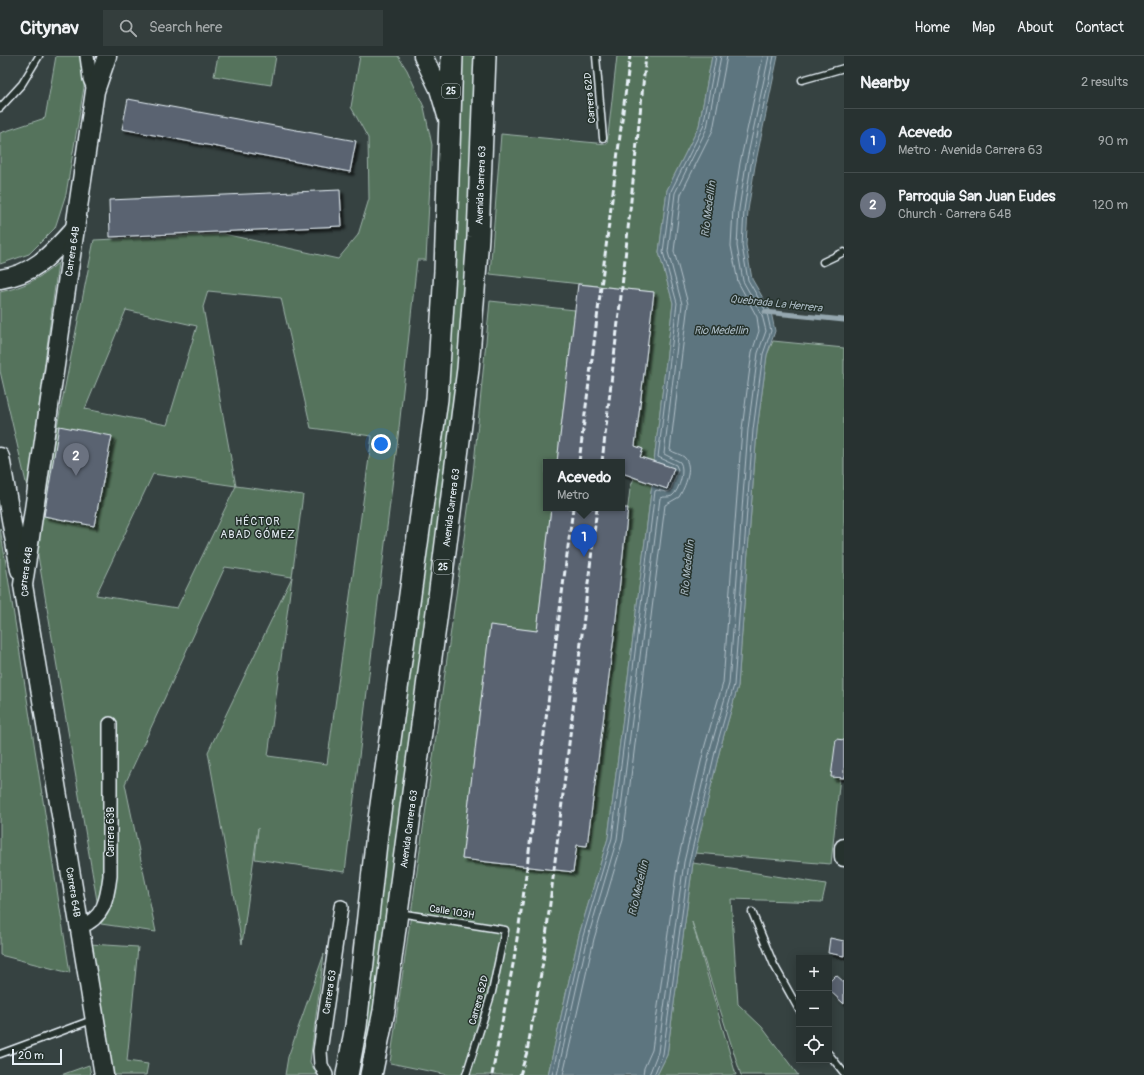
<!DOCTYPE html>
<html lang="en">
<head>
<meta charset="utf-8">
<style>
	:root { --surface:#283231; --page:#343e3d; --text:#f1f3f6; --muted:#a5aaab; --line:#444d4d; --accent:#ffd166 }
	body { margin:0; font-family:Pangolin,sans-serif; background:var(--page); color:var(--text) }
	.controls { position:absolute; right:12px; bottom:12px; display:grid; overflow:hidden; border-radius:0px; box-shadow:0 2px 10px #0003 }
	.controls button { width:36px; height:36px; display:grid; place-items:center; padding:0; border:0; border-bottom:1px solid var(--line); background:var(--surface); color:var(--text); font:20px sans-serif }
	.scale { position:absolute; left:12px; bottom:10px; width:50px; box-sizing:border-box; padding-left:4px; border:2px solid #e8f1f8; border-top:0; font-size:11px; line-height:14px; white-space:nowrap; color:#e8f1f8; -webkit-text-stroke:3px #26332d; paint-order:stroke }
	.you { position:absolute; left:381px; top:388px; width:14px; height:14px; margin:-10px; border:3px solid #fff; border-radius:50%; background:#1a73e8; box-shadow:0 0 0 6px #1a73e833 }
	.badge { display:grid; place-items:center; width:26px; height:26px; border-radius:50%; background:var(--accent); color:#fff; font-size:13px; font-weight:700 }
	.pin { position:absolute; translate:-50% -33px; filter:drop-shadow(0 1px 2px #0008) }
	.pin::after { content:''; position:absolute; top:21px; width:14px; height:12px; background:inherit; clip-path:polygon(0 0,100% 0,50% 100%) }
	.popup { position:absolute; left:543px; top:403px; width:82px; height:52px; box-sizing:border-box; display:grid; place-content:center; border-radius:0px; background:var(--surface); filter:drop-shadow(0 1px 3px #0005); font-size:13px; white-space:nowrap; color:var(--muted) }
	.popup b { font-size:15px; color:var(--text) }
	.popup::after { content:''; position:absolute; left:50%; top:100%; margin-left:-8px; border:8px solid transparent; border-top-color:var(--surface) }
	.list { margin:0; padding:0; list-style:none }
	h2 { display:flex; justify-content:space-between; align-items:center; height:52px; margin:0; padding:0 16px; font-size:17px }
	h2 small { font-size:13px; font-weight:400; color:var(--muted) }
	.list li { display:grid; grid-template-columns:26px 1fr auto; gap:12px; align-items:center; box-sizing:border-box; height:64px; padding:0 16px; border-top:1px solid var(--line) }
	.list b { display:block; font-size:15px; white-space:nowrap }
	.list p { margin:0; font-size:13px; white-space:nowrap; color:var(--muted) }
	.list em { font-size:13px; font-style:normal; color:var(--muted) }
	.icon { flex:none; width:22px; height:22px; fill:none; stroke:currentColor; stroke-width:2; stroke-linecap:round; stroke-linejoin:round }
	.map { position:relative; flex:none; width:844px; height:1019px; overflow:hidden }
	header { display:flex; align-items:center; gap:24px; box-sizing:border-box; height:56px; padding:0 20px; background:var(--surface); border-bottom:1px solid var(--line) }
	header strong { font-size:19px }
	nav { display:flex; gap:22px; margin-inline-start:auto; font-size:14px }
	.search { width:280px; height:36px; background:var(--page); display:flex; align-items:center; gap:10px; box-sizing:border-box; padding:0 14px; border-radius:0px; color:var(--muted); font-size:15px }
	main { display:flex }
	aside { flex:1; background:var(--surface) }
	.map>svg:first-child { display:block }
</style>
</head>
<body>
<header>
<strong>Citynav</strong>
<div class="search"><svg class="icon" aria-label="search" viewBox="0 0 24 24"><circle cx="10" cy="10" r="6"/><path d="M15 15l6 6"/></svg>Search here</div>
<nav><a>Home</a><a>Map</a><a>About</a><a>Contact</a></nav>
</header>
<main>
<div class="map">
<svg width="844" height="1019" viewBox="0 0 844 1019">
	<defs>
		<filter id="shadow"><feDropShadow dx="3.5" dy="3.5" stdDeviation="1" flood-color="#0009"/></filter>
	</defs>
	<rect width="100%" height="100%" fill="#364241"/>
	<filter id="ink" filterUnits="userSpaceOnUse"><feTurbulence type="fractalNoise" baseFrequency=".025" numOctaves="2"/><feDisplacementMap in="SourceGraphic" scale="8" xChannelSelector="R" yChannelSelector="G"/><feConvolveMatrix kernelMatrix="1 2 1 2 8 2 1 2 1" color-interpolation-filters="sRGB"/></filter>
	<g filter="url(#ink)">
		<g fill="#54735b" stroke="#9eb2aa" fill-rule="evenodd">
			<polygon points="56,0 83,0 84,31 66,138 55,172 29,198 0,208 0,77 45,62"/>
			<polygon points="218,0 276,0 271,29 214,20"/>
			<path d="M360,0H398L407,14L424,51L432,89L426,204H417L398,381L345,816L255,803L258,772L242,888L208,696L292,521L225,511L125,728L156,876L101,868L35,482L94,184L224,178L338,203L358,179L369,143L368,82L351,51ZM208,235L281,242L311,372L372,380L327,708L268,700L303,439L236,430L203,251ZM126,254L197,270L167,369L85,353ZM153,418L236,430L177,552L96,539Z"/>
			<polygon points="460,0 477,0 466,225 448,404 365,1012 363,1019 355,1019 401,676 419,557 430,464"/>
			<polygon points="617,0 712,0 699,70 667,134 659,196 673,247 654,405 640,401 643,393 635,390 653,236 490,218 501,78 607,88"/>
			<path d="M58,207L28,435L0,315V236C24,231 39,223 58,207Z"/>
			<polygon points="490,245 575,254 557,406 546,406 546,452 551,452 537,575 490,570 462,803 573,816 577,789 587,790 630,433 634,422 652,428 608,782 579,879 548,1019 448,1019 390,1007 473,418"/>
			<polygon points="773,285 844,292 844,681 831,808 695,797 720,693 738,630 757,374 767,299"/>
			<polygon points="0,472 5,502 70,917 0,899"/>
			<polygon points="693,807 826,828 822,846 731,843 738,948 762,971 798,1019 741,1019 692,866 736,1019 657,1019 667,999"/>
			<polygon points="90,888 138,891 127,1005 148,1008 146,1019 113,1019"/>
			<polygon points="324,898 310,1006 317,1019 285,1019 288,1001"/>
			<polygon points="89,1009 91,1019 61,1019"/>
		</g>
		<polygon fill="#5d757f" stroke="#95a7af" points="712,0 778,0 755,110 748,154 746,189 752,223 771,256 775,275 767,299 757,374 738,630 720,693 693,807 667,999 657,1019 548,1019 579,879 608,782 652,428 667,432 674,413 654,405 673,247 659,196 667,134 699,70"/>
		<g fill="none" stroke-linecap="round" stroke-linejoin="round">
			<g stroke="#b0bfc8" stroke-width="1">
				<polyline points="552,1019 583,880 612,782 655,435 657,434 666,436 670,435 678,414 676,409 658,401 677,247 663,196 671,135 703,71 716,0"/>
				<path d="M557,1019L588,881L617,783L660,442C663,440 668,442 672,440C680,434 685,413 680,406L664,398L682,248L668,196L675,137L707,72L721,0"/>
				<path d="M563,1019L594,883L623,784L665,449L679,441C685,431 694,411 684,401C680,398 674,397 670,394L688,248L674,195L681,138L713,74L727,0"/>
				<polyline points="643,1019 644,1012 652,994 678,804 705,689 723,627 742,373 752,296 759,275 757,261 738,226 731,190 733,153 740,107 763,0"/>
				<polyline points="649,1019 658,996 684,806 711,690 729,628 748,373 758,297 766,275 762,259 743,225 737,190 739,153 746,108 769,0"/>
				<polyline points="654,1019 663,998 689,807 716,692 734,629 753,374 763,298 771,275 767,257 748,224 742,190 744,154 751,109 774,0"/>
			</g>
			<polyline stroke="#95a7af" stroke-width="5" points="765,256 844,264"/>
		</g>
		<g fill="#5a6471" stroke="#e8f1f8" filter="url(#shadow)">
			<polygon points="128,43 356,85 350,116 122,73"/>
			<polygon points="340,134 342,170 110,181 109,144"/>
			<polygon points="578,228 654,236 635,390 643,393 640,401 674,412 667,433 622,417 622,406 557,406"/>
			<polygon points="59,370 112,380 94,470 44,460"/>
			<polygon points="551,452 628,452 614,581 587,790 577,789 573,816 462,803 490,569 537,575"/>
			<polygon points="836,683 844,684 844,722 831,721"/>
			<polygon points="830,882 844,885 844,900 828,897"/>
			<polygon points="836,919 844,926 844,948 829,934 829,926"/>
		</g>
		<g fill="none" stroke-linecap="round" stroke-linejoin="round">
			<g stroke="#e8f1f8" stroke-width="9">
				<g id="service">
					<polyline points="596,0 603,82"/>
					<polyline points="802,24 844,12"/>
					<polyline points="0,52 22,28 39,0"/>
					<polyline points="823,206 844,196"/>
					<polyline points="752,856 774,909 799,954"/>
					<polyline points="399,857 505,874 492,936 466,1019"/>
					<polyline points="0,998 92,964"/>
					<polyline points="829,998 844,1017"/>
				</g>
			</g>
			<g stroke="#e8f1f8" stroke-width="16">
				<g id="minor">
					<polyline points="87,0 90,23 95,35"/>
					<path d="M80,871C104,862 107,844 110,820V668"/>
					<path id="s1" d="M326,1019L321,1009L320,995L341,851"/>
				</g>
			</g>
			<g stroke="#e8f1f8" stroke-width="21">
				<g id="secondary">
					<polyline points="423,0 439,33 447,60"/>
					<path d="M0,223C36,218 53,196 76,171"/>
					<polyline points="0,401 20,514"/>
					<polyline points="844,792 844,801"/>
					<path id="s2" d="M104,1019L23,529L95,35L107,0"/>
				</g>
			</g>
			<g stroke="#e8f1f8" stroke-width="24">
				<g id="trunk">
					<polyline points="347,1019 356,970 377,778 437,343 445,215 452,0"/>
					<path id="s3" d="M371,1019L384,955L444,503L468,313L478,181L485,0"/>
				</g>
			</g>
			<use href="#service" stroke="#26332d" stroke-width="6"/>
			<use href="#minor" stroke="#26332d" stroke-width="13"/>
			<use href="#secondary" stroke="#26332d" stroke-width="18"/>
			<use href="#trunk" stroke="#26332d" stroke-width="21"/>
			<g stroke="#e8f1f8" stroke-width="3" stroke-dasharray="6 3" stroke-linecap="butt">
				<polyline points="579,406 630,0"/>
				<polyline points="602,406 622,231 646,0"/>
				<polyline points="492,1019 514,903 523,842 573,452"/>
				<polyline points="520,1019 527,996 543,906 597,452"/>
			</g>
		</g>
	</g>
	<g text-anchor="middle" stroke-width="3" stroke-linejoin="round" paint-order="stroke">
		<g fill="#26332d" stroke="#aeb8bb" stroke-width="1">
			<rect x="442" y="28" width="18" height="14" rx="3"/>
			<rect x="434" y="504" width="18" height="14" rx="3"/>
		</g>
		<g font-size="9" font-weight="bold" fill="#e8f1f8">
			<text x="451" y="38">25</text>
			<text x="443" y="514">25</text>
		</g>
		<g font-size="10" fill="#e8f1f8" stroke="#26332d">
			<text transform="translate(589 42) rotate(-95)" y="4">Carrera 62D</text>
			<text dy="4" stroke="none"><textPath href="#s3" startOffset="897">Avenida Carrera 63</textPath></text>
			<text dy="4" stroke="none"><textPath href="#s2" startOffset="834">Carrera 64B</textPath></text>
			<text dy="4" stroke="none"><textPath href="#s3" startOffset="573">Avenida Carrera 63</textPath></text>
			<text dy="4" stroke="none"><textPath href="#s2" startOffset="510">Carrera 64B</textPath></text>
			<text dy="4" stroke="none"><textPath href="#s3" startOffset="249">Avenida Carrera 63</textPath></text>
			<text transform="translate(110 776) rotate(-90)" y="4">Carrera 63B</text>
			<text transform="translate(74 836) rotate(81)" y="4">Carrera 64B</text>
			<text transform="translate(452 855) rotate(9)" y="4">Calle 103H</text>
			<text dy="4" stroke="none"><textPath href="#s1" startOffset="85">Carrera 63</textPath></text>
			<text transform="translate(478 944) rotate(-75)" y="4">Carrera 62D</text>
		</g>
		<g font-size="11" font-style="italic" fill="#a9b9c2" stroke="#26332d">
			<text transform="translate(708 153) rotate(-83)" y="4">Río Medellín</text>
			<text transform="translate(776 247) rotate(6)" y="4">Quebrada La Herrera</text>
			<text x="721" y="278">Rio Medellin</text>
			<text transform="translate(687 512) rotate(-84)" y="4">Río Medellín</text>
			<text transform="translate(638 832) rotate(-77)" y="4">Río Medellín</text>
		</g>
		<g font-size="11" letter-spacing="1" fill="#e8f1f8" stroke="#26332d">
			<text x="258" y="469">HÉCTOR<tspan x="258" dy="13">ABAD GÓMEZ</tspan></text>
		</g>
	</g>
</svg>
<div class="controls">
<button>+</button>
<button>−</button>
<button><svg class="icon" aria-label="locate" viewBox="0 0 24 24"><circle cx="12" cy="12" r="6"/><path d="M12 2v4M12 18v4M2 12h4M18 12h4"/></svg></button>
</div>
<div class="scale">20 m</div>
<div class="you"></div>
<div class="pin badge" style="left:584px;top:501px;background:#1a4fb4">1</div>
<div class="popup"><b>Acevedo</b>Metro</div>
<div class="pin badge" style="left:76px;top:420px;background:#6b7280">2</div>
</div>
<aside>
<h2>Nearby<small>2 results</small></h2>
<ul class="list">
<li><span class="badge" style="background:#1a4fb4">1</span><div><b>Acevedo</b><p>Metro · Avenida Carrera 63</p></div><em>90 m</em></li>
<li><span class="badge" style="background:#6b7280">2</span><div><b>Parroquia San Juan Eudes</b><p>Church · Carrera 64B</p></div><em>120 m</em></li>
</ul>
</aside>
</main>
</body>
</html>
